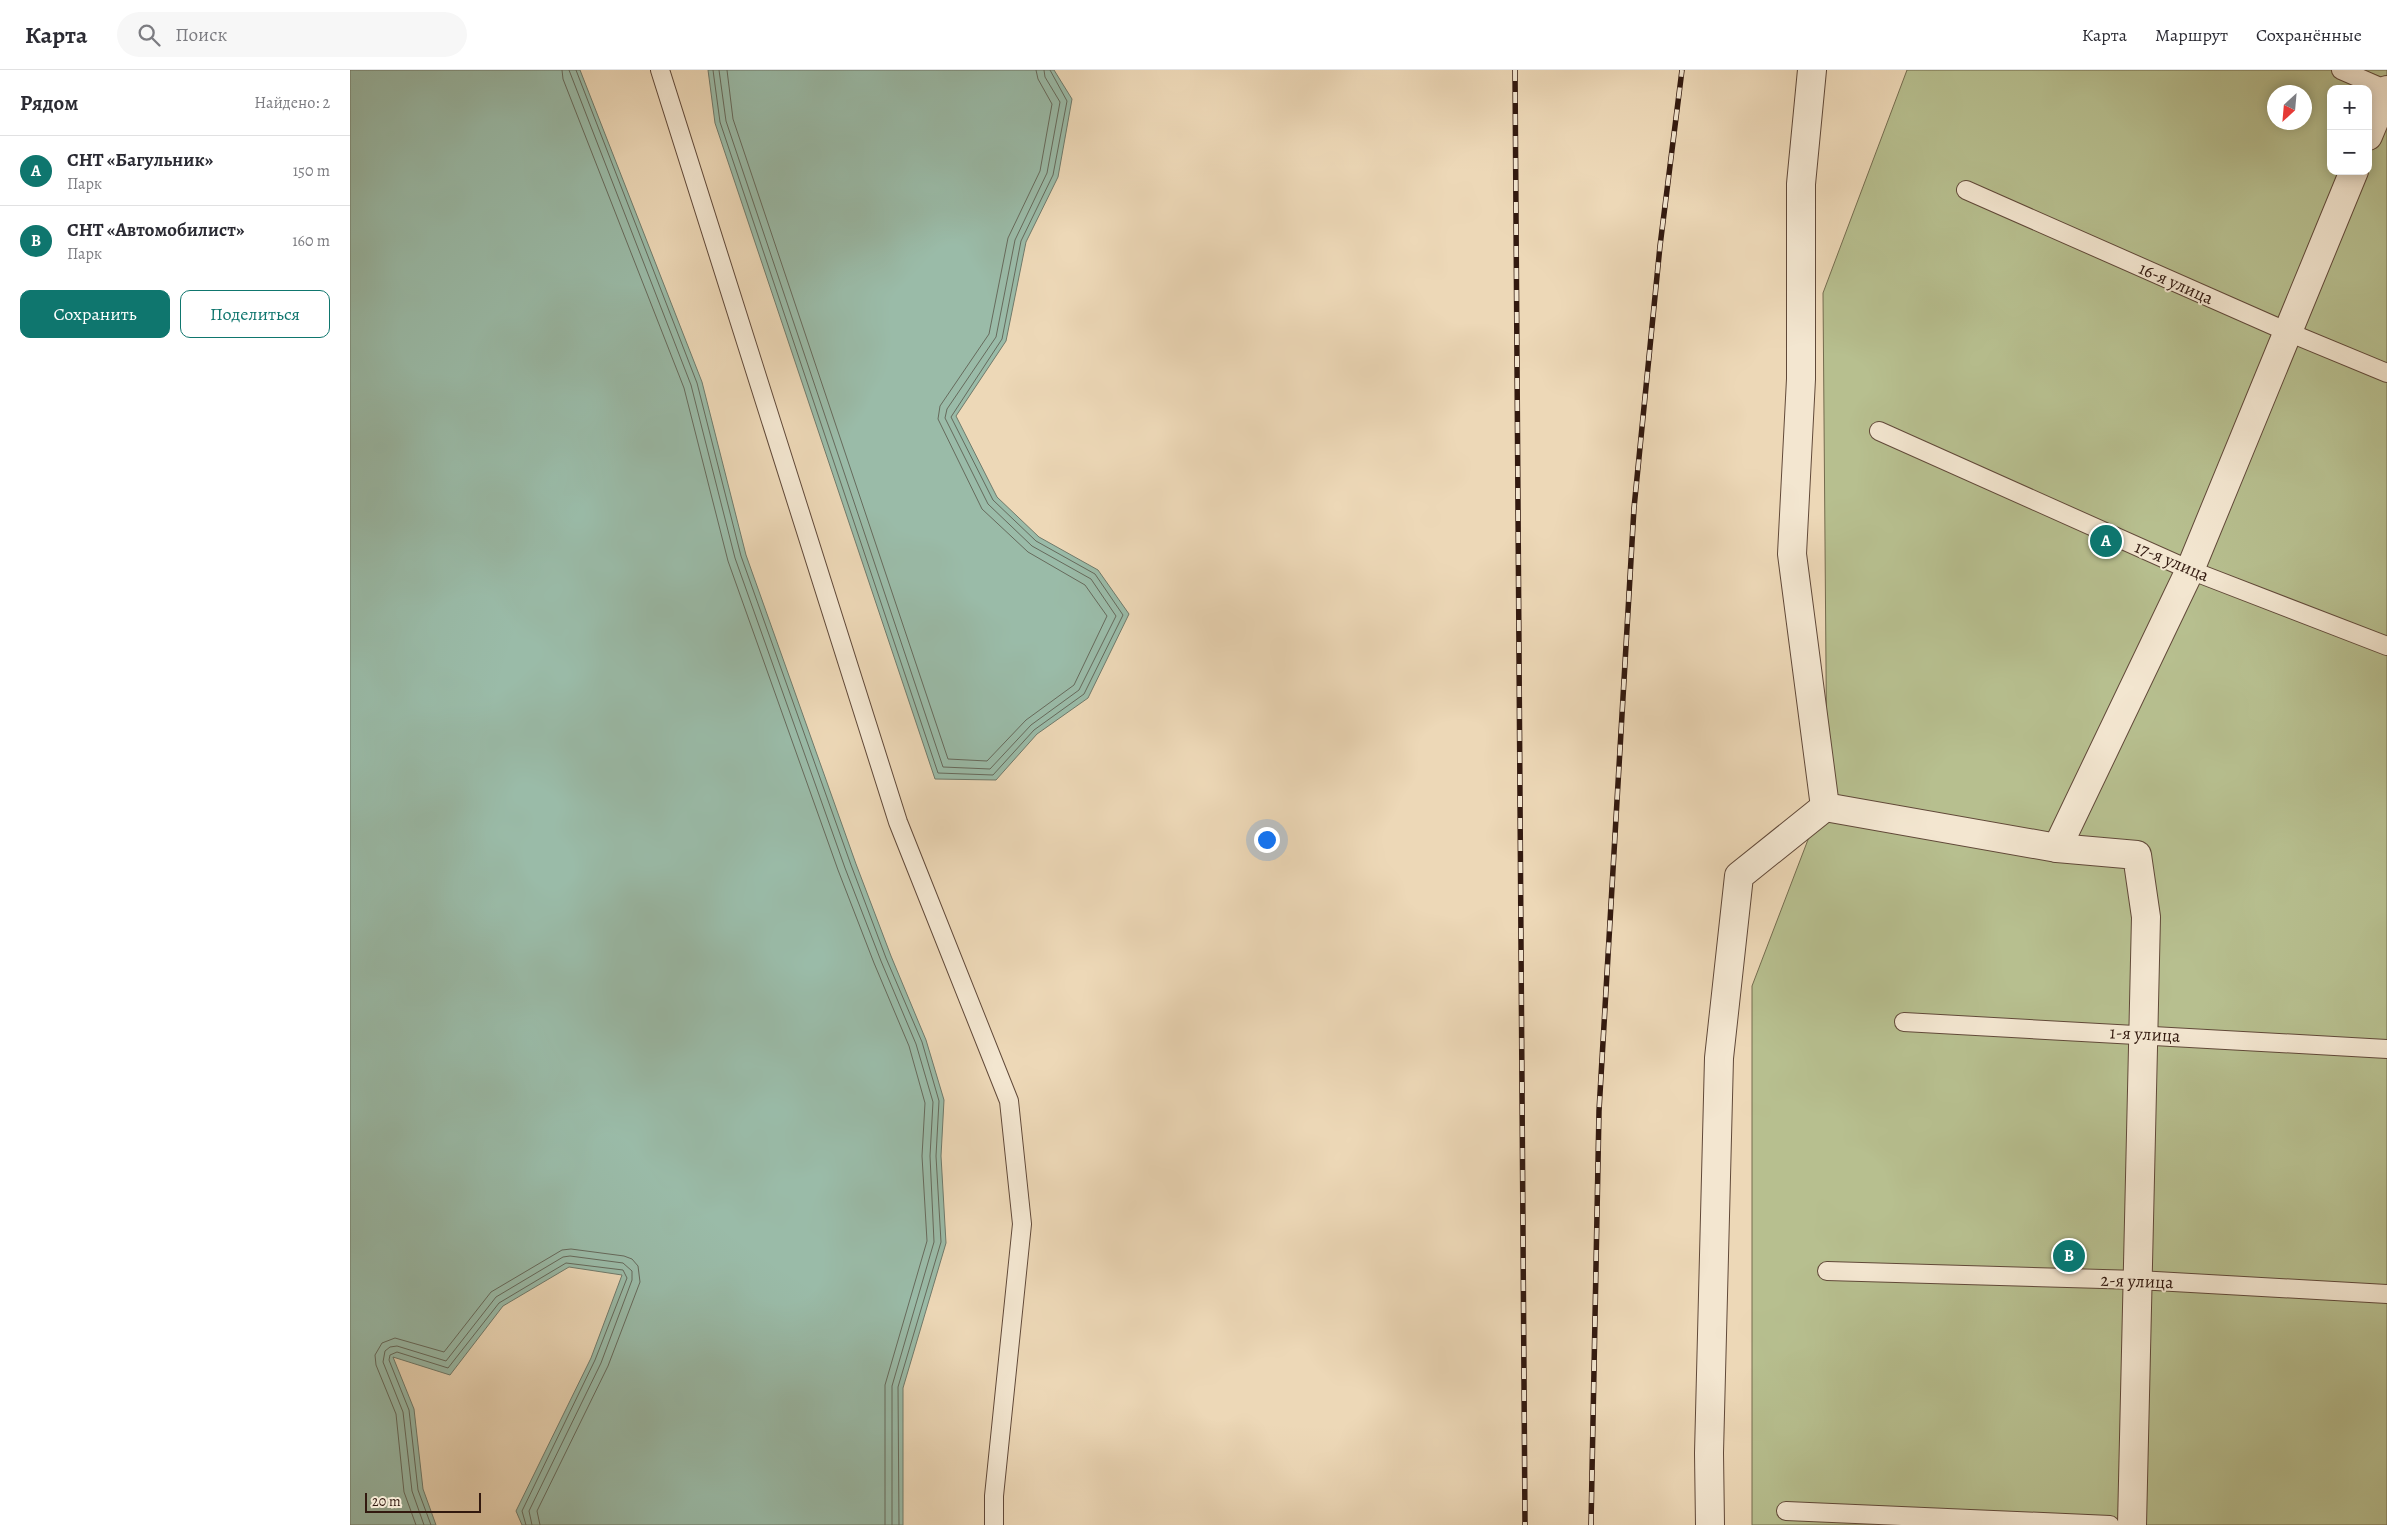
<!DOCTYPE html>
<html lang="ru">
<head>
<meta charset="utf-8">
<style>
	:root { --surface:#fff; --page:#f7f7f7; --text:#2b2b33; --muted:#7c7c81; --line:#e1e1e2; --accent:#0f766e }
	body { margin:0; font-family:Alegreya,serif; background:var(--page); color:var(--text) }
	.controls { position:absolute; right:15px; top:15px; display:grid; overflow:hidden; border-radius:10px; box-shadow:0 2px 12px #0003 }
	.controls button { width:45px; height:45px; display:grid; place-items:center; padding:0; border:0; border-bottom:1px solid var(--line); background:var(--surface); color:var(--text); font:25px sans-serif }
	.compass { position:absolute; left:1917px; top:15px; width:45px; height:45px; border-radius:50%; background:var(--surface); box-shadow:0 2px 12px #0003; rotate:206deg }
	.scale { position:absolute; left:15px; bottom:12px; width:116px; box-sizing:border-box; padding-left:5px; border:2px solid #32190f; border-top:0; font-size:14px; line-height:18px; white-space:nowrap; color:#32190f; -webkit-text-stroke:4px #f3e6d0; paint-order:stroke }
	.you { position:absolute; left:916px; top:769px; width:18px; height:18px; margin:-12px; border:4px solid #fff; border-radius:50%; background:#1a73e8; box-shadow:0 0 0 8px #1a73e833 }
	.badge { display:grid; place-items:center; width:32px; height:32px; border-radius:50%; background:var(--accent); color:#fff; font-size:16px; font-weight:700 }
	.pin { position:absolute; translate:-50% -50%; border:2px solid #fff; box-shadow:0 1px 5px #0006 }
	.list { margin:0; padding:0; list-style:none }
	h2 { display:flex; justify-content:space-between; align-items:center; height:65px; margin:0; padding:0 20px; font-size:21px }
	h2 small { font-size:16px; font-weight:400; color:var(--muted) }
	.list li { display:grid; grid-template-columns:32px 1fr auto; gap:15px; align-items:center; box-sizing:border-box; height:70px; padding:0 20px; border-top:1px solid var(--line) }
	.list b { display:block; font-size:19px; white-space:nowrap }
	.list p { margin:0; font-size:16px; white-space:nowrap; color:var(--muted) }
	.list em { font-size:16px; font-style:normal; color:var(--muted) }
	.actions { display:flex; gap:10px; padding:15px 20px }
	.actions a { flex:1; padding:11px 0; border:1px solid var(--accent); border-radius:10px; text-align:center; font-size:18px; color:var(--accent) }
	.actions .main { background:var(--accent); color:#fff }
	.icon { flex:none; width:28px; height:28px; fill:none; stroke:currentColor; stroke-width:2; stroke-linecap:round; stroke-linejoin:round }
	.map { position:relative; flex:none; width:2037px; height:1455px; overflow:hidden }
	header { display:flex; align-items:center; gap:30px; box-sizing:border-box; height:70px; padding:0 25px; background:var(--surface); border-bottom:1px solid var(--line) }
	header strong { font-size:24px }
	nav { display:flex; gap:28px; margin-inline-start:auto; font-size:18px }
	.search { width:350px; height:45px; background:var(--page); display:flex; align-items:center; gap:12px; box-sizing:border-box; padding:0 18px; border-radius:28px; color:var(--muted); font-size:19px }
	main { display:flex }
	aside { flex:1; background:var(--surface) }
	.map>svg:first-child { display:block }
</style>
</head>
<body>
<header>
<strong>Карта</strong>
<div class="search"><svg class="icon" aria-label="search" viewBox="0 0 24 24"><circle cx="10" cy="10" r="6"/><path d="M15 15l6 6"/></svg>Поиск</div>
<nav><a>Карта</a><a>Маршрут</a><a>Сохранённые</a></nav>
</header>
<main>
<aside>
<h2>Рядом<small>Найдено: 2</small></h2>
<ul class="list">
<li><span class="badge">A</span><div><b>СНТ «Багульник»</b><p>Парк</p></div><em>150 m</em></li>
<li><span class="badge">B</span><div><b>СНТ «Автомобилист»</b><p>Парк</p></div><em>160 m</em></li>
</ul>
<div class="actions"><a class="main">Сохранить</a><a>Поделиться</a></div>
</aside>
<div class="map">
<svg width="2037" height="1455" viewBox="0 0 2037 1455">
	<rect width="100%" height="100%" fill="#edd8b7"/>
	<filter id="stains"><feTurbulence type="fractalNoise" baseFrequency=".004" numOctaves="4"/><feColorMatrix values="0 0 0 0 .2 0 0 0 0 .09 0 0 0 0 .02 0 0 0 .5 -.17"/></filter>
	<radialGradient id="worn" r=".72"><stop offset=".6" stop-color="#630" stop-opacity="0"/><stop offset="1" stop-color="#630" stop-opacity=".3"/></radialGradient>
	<path fill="#b7bf8f" stroke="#746c4f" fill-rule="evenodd" d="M1557,0H2037V1455H1402V916L1477,720L1473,223ZM1981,19H2018V101H1981ZM1924,22H1954V52H1924Z"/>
	<g fill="#9abba8" stroke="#707a6b">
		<polygon points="0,0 230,0 352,312 396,485 506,794 541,886 576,970 594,1030 591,1086 596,1173 553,1318 553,1455 172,1455 166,1441 241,1288 272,1205 219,1197 153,1236 100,1305 43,1287 64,1339 73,1419 86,1455 0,1455"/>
		<polygon points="358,0 704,0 722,29 708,107 676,172 656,271 606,346 647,427 689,467 748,500 779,544 738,628 687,664 646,710 585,709 365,53"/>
	</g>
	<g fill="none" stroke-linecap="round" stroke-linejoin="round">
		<g stroke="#666a5c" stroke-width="1">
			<polyline points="212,0 213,9 334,318 378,491 488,800 524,893 559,976 575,1033 572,1086 577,1171 535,1315 535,1455"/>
			<polyline points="219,0 341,315 385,488 495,798 531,891 566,974 583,1032 580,1086 584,1172 542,1316 542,1455"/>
			<polyline points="226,0 347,313 391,486 501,795 536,888 572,972 589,1031 586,1086 591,1172 548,1317 549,1455"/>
			<polyline points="363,0 370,52 588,703 643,705 684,660 734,624 773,545 745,504 686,471 643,430 601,347 652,269 671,171 703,105 717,31 700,0"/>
			<polyline points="369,0 376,51 593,697 640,699 681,655 729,620 766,546 741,509 682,476 638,434 595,348 597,339 646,267 665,170 697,103 710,32 695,7 694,0"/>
			<polyline points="377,0 383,49 598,689 637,691 676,650 724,615 757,546 735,515 678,482 632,439 588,349 590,336 639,264 658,168 690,101 702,34 688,9 686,0"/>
			<polyline points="66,1455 54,1422 46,1344 26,1295 25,1285 32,1273 45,1268 94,1282 141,1222 212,1180 221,1179 274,1186 282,1189 288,1196 290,1212 258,1296 187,1441 190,1455"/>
			<polyline points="74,1455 62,1421 53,1342 33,1292 35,1281 40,1277 47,1276 96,1291 146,1227 213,1187 220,1186 273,1193 282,1201 282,1210 251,1293 179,1441 182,1455"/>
			<polyline points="81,1455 68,1420 59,1340 39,1290 40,1285 47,1282 98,1298 149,1233 216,1193 273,1200 277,1208 245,1290 172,1441 176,1455"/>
		</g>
		<g stroke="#614939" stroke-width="20">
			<g id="lane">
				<polyline points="310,0 548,752 659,1031 672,1154 644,1426 644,1455"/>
				<polyline points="1991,0 2037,20"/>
				<polyline points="1616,120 1938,262 2037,303"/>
				<polyline points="1529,361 1840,500 2037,576"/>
				<polyline points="1554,952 2037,979"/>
				<polyline points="1477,1201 1788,1210 2037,1224"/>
				<polyline points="1436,1441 1760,1455"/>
			</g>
		</g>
		<g stroke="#614939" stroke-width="30">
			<g id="street">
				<polyline points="2018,66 2037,20"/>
				<polyline points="1475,737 1707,778 1840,500 2004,101"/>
				<polyline points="1707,778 1787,785 1796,847 1782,1455"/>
				<polyline points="1360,1455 1359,1383 1369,988 1389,806 1475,737 1442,484 1451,309 1451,114 1462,0"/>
			</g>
		</g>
		<use href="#lane" stroke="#f3e6d0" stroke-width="18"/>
		<use href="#street" stroke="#f3e6d0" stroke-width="28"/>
		<g stroke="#32190f" stroke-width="5.5">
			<g id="rail">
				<polyline points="1165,0 1175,1455"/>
				<polyline points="1241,1455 1249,1041 1284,438 1310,176 1332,0"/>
			</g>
		</g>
		<use href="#rail" stroke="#f3e6d0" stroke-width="4" stroke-dasharray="11" stroke-linecap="butt"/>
	</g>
	<g text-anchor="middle" stroke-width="4" stroke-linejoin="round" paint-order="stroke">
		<g font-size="18" fill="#32190f" stroke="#f3e6d0">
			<text transform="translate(1826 213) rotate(24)" y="6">16-я улица</text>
			<text transform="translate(1822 491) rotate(23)" y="6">17-я улица</text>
			<text transform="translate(1795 964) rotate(3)" y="6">1-я улица</text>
			<text transform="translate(1787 1211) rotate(2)" y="6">2-я улица</text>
		</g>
	</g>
	<rect width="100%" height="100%" filter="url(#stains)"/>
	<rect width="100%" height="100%" fill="url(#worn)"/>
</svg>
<div class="controls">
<button>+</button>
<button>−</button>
</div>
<svg class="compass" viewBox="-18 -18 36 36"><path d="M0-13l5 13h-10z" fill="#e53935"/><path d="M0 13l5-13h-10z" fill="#7c7c81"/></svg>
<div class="scale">20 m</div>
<div class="you"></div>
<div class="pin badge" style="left:1756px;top:471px">A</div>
<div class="pin badge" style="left:1719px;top:1186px">B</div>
</div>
</main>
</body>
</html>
